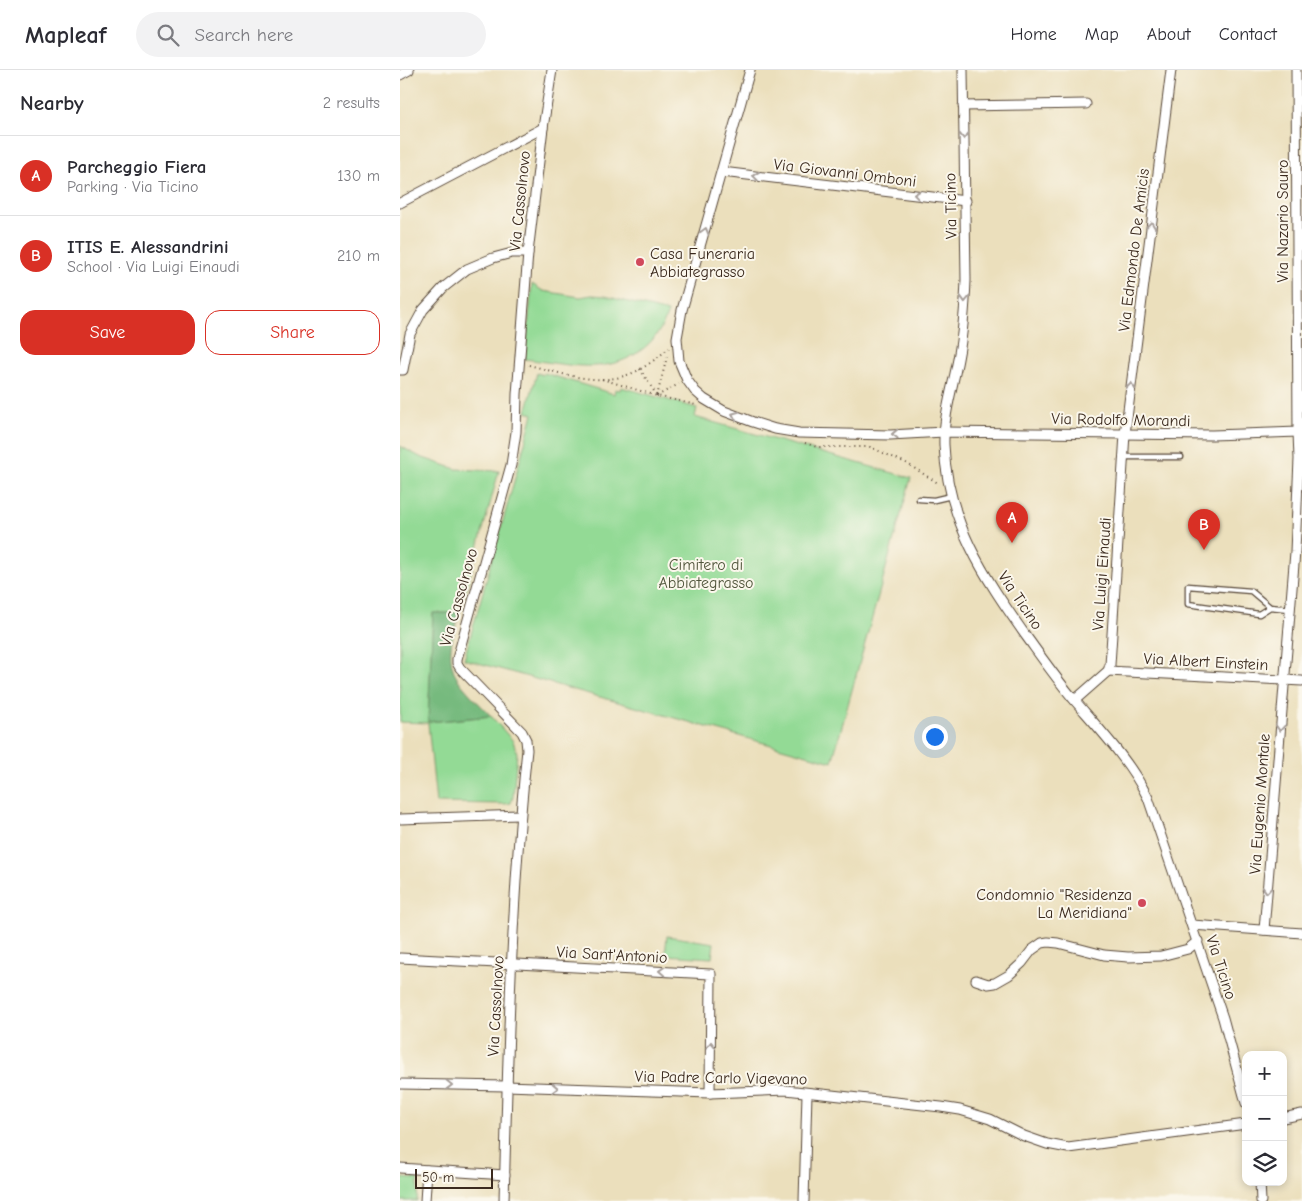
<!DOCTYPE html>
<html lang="en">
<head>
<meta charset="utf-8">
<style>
	:root { --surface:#fff; --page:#f2f2f3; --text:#2b2b33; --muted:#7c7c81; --line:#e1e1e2; --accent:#d93025 }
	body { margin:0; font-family:"Comic Neue",sans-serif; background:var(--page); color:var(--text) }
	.controls { position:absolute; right:15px; bottom:15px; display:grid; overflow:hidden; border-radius:10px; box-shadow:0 2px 8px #0003 }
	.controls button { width:45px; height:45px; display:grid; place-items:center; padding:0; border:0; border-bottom:1px solid var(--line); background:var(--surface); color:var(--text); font:25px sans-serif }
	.scale { position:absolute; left:15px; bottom:12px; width:78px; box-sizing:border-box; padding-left:5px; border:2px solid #3b2a1e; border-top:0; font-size:14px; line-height:18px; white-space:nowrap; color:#3b2a1e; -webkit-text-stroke:4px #fbf7ec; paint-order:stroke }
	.you { position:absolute; left:534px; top:666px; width:18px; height:18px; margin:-12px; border:4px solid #fff; border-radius:50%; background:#1a73e8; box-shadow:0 0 0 8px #1a73e833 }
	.badge { display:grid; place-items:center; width:32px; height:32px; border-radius:50%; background:var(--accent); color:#fff; font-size:16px; font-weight:700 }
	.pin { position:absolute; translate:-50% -41px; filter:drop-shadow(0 1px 2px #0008) }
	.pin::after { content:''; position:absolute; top:26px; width:18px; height:15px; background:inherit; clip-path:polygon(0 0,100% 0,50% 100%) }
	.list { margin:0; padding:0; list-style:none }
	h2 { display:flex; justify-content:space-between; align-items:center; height:65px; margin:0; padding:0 20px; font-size:21px }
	h2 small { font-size:16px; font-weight:400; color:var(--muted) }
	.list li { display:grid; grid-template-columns:32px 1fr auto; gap:15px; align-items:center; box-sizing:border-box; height:80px; padding:0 20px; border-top:1px solid var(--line) }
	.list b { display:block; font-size:19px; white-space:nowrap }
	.list p { margin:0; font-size:16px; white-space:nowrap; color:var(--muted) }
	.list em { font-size:16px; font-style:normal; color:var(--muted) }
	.actions { display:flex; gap:10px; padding:15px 20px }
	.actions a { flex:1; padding:11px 0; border:1px solid var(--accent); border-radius:15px; text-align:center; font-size:18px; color:var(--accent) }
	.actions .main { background:var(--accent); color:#fff }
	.icon { flex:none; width:28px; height:28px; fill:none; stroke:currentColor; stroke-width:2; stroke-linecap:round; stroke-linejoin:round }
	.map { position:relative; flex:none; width:902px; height:1131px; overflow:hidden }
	header { display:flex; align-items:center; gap:30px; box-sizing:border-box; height:70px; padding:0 25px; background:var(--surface); border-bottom:1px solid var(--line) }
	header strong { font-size:24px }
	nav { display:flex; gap:28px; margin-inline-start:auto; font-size:18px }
	.search { width:350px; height:45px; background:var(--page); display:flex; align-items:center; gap:12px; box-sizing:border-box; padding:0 18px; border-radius:28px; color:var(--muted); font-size:19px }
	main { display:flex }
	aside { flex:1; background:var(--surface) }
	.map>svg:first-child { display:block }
</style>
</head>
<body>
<header>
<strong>Mapleaf</strong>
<div class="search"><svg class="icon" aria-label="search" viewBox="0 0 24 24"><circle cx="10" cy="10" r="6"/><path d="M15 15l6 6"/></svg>Search here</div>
<nav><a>Home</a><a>Map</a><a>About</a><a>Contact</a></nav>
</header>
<main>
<aside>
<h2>Nearby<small>2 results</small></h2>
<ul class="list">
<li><span class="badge">A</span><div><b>Parcheggio Fiera</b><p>Parking · Via Ticino</p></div><em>130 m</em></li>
<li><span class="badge">B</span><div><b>ITIS E. Alessandrini</b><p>School · Via Luigi Einaudi</p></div><em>210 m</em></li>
</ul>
<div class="actions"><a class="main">Save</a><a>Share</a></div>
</aside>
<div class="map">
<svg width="902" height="1131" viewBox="0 0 902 1131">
	<rect width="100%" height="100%" fill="#fbf7ec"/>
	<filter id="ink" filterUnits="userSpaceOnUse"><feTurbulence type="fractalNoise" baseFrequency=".02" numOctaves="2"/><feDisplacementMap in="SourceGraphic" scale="10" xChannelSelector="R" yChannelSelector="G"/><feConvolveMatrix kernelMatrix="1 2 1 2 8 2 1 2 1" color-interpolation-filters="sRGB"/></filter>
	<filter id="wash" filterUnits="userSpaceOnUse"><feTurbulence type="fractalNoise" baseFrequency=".0096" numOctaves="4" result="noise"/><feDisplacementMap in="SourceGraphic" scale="20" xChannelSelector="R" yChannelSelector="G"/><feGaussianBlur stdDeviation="1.12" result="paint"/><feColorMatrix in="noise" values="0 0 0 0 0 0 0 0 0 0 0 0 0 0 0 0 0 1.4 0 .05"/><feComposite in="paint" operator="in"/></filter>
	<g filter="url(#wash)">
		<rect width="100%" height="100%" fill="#ebdfbc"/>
		<g fill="#93da95" stroke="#67825a">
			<path d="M132,214L143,221L180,227L192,225L205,226L268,242C258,275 228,295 195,296C172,297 148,292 125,289Z"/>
			<polygon points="137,303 143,305 144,303 214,324 215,319 220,320 221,317 297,338 295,347 511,408 432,692 64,589 133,344 126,342"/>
			<polygon points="0,376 20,387 56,399 99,401 60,543 33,543 28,652 91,646 113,671 117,683 113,727 111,733 105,734 36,733 28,653 0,652"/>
			<polygon points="267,866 314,873 312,888 265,885"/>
			<polygon points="0,1108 18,1109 17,1131 0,1131"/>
		</g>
		<path fill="#76ba7e" stroke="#58724e" d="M33,543H60C53,563 46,583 55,604C60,616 82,636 91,646L28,652Z"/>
	</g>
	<g filter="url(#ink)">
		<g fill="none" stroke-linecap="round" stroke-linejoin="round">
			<g stroke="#554536" stroke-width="7">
				<g id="lane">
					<polyline points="723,387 781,387"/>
					<polyline points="519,429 534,430 551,426"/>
					<polyline points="870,537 851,521 788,516 788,534 859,544 870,537 890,539"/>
				</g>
			</g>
			<g stroke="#554536" stroke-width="11">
				<g id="street">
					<polyline points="350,0 282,240 277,268 279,291 287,310 295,321 304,329 324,341 353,352 375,359 399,363 490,365 544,362 812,365 898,362"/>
					<path d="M563,0L566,210C565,237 563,263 558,289C553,316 543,347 544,375C547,451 583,505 626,566C642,588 658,611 676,632C702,662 731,693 748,728L823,948L846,1033"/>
					<polyline points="0,5 9,0"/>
					<polyline points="563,36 686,34"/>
					<polyline points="322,102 566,131"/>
					<polyline points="0,133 143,58"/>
					<polyline points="0,300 3,300 10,264 23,240 43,218 67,199 93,188 112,183 128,183"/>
					<polyline points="708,601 902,611"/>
					<polyline points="675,630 708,601 710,595 725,364 771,0"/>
					<polyline points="0,749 120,745"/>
					<polyline points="792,855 902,863"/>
					<polyline points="864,860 895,482 899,389 898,362 896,0"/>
					<polyline points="0,888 311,904 310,1023"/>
					<polyline points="576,910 588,914 595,913 609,905 622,893 632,880 642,873 648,872 658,873 704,885 728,887 761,886 788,879 798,871"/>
					<polyline points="0,1014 106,1016 310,1023 386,1020 541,1037 560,1040 590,1049 624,1066 647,1074 668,1078 846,1054"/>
					<polyline points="883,1048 902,1044"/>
					<polyline points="0,1098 105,1105"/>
					<polyline points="860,1112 861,1131"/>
					<polyline points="25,1131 27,1100"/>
					<path d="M104,1131C108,981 111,829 127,680L126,670L122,662L60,598L57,593V589L111,395L116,362L117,324L128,183L143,58L152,0"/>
					<polyline points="404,1131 407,1023"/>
				</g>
			</g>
			<g stroke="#554536" stroke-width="2" stroke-dasharray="1 4" stroke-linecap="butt">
				<path d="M129,295C160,303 196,316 227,305C243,300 257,288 269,278"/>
				<polyline points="240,299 257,326"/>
				<polyline points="202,309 257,326 296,335"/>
				<polyline points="257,326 268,283"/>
				<polyline points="257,326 279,314"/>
				<polyline points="405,373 417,377 470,377 506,393 538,413"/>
			</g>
			<use href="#lane" stroke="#fff" stroke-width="4.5"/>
			<use href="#street" stroke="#fff" stroke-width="9"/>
		</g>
		<defs><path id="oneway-chevron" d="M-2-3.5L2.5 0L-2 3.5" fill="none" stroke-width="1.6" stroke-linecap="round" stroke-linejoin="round" transform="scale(1.25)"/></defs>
		<g stroke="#a79f9a">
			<use href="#oneway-chevron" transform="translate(564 66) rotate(88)"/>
			<use href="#oneway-chevron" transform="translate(356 106) rotate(-173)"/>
			<use href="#oneway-chevron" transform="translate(517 125) rotate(-173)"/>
			<use href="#oneway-chevron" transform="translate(751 155) rotate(-83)"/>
			<use href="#oneway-chevron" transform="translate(305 161) rotate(-74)"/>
			<use href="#oneway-chevron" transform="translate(565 229) rotate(92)"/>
			<use href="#oneway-chevron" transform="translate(731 316) rotate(-83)"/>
			<use href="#oneway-chevron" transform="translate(335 345) rotate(-158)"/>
			<use href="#oneway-chevron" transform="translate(495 364) rotate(178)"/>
			<use href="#oneway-chevron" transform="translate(880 658) rotate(94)"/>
			<use href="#oneway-chevron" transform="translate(867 820) rotate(94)"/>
			<use href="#oneway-chevron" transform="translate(262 901) rotate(-177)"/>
			<use href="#oneway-chevron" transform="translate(311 975) rotate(-90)"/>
			<use href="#oneway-chevron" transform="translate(49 1015) rotate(1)"/>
			<use href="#oneway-chevron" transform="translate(155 1018) rotate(2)"/>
		</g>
	</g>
	<g fill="#d1495b" stroke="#fbf7ec" stroke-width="2">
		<circle cx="240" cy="192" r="5"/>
		<circle cx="742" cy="833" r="5"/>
	</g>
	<g text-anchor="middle" stroke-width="4" stroke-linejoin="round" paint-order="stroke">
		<g font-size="16" fill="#3b2a1e" stroke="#fbf7ec">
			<text transform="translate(445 102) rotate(7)" y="6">Via Giovanni Omboni</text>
			<text transform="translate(119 131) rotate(-84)" y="6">Via Cassolnovo</text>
			<text transform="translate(550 136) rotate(-91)" y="6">Via Ticino</text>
			<text transform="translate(882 151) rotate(-90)" y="6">Via Nazario Sauro</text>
			<text transform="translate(733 180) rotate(-83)" y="6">Via Edmondo De Amicis</text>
			<text transform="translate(721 349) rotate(1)" y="6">Via Rodolfo Morandi</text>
			<text transform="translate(701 504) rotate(-86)" y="6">Via Luigi Einaudi</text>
			<text transform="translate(58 527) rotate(-74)" y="6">Via Cassolnovo</text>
			<text transform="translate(621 530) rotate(56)" y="6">Via Ticino</text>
			<text transform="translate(806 591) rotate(3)" y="6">Via Albert Einstein</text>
			<text transform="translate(859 734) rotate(-86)" y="6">Via Eugenio Montale</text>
			<text transform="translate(212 884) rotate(3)" y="6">Via Sant'Antonio</text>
			<text transform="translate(822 897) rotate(72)" y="6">Via Ticino</text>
			<text transform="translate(95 936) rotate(-87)" y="6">Via Cassolnovo</text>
			<text transform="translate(321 1007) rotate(1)" y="6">Via Padre Carlo Vigevano</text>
		</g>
		<g font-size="16" fill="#3b2a1e" stroke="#fbf7ec" text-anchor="start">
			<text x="250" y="189">Casa Funeraria<tspan x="250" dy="18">Abbiategrasso</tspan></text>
			<text x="732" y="830" text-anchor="end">Condomnio "Residenza<tspan x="732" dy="18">La Meridiana"</tspan></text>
		</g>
		<g font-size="16" fill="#51563c" stroke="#fbf7ec">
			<text x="306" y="500">Cimitero di<tspan x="306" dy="18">Abbiategrasso</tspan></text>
		</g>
	</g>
</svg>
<div class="controls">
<button>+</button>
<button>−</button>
<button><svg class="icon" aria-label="layers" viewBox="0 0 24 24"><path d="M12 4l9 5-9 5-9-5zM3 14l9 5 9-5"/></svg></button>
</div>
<div class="scale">50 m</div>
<div class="you"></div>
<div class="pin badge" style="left:612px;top:473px">A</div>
<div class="pin badge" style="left:804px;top:480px">B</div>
</div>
</main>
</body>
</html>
